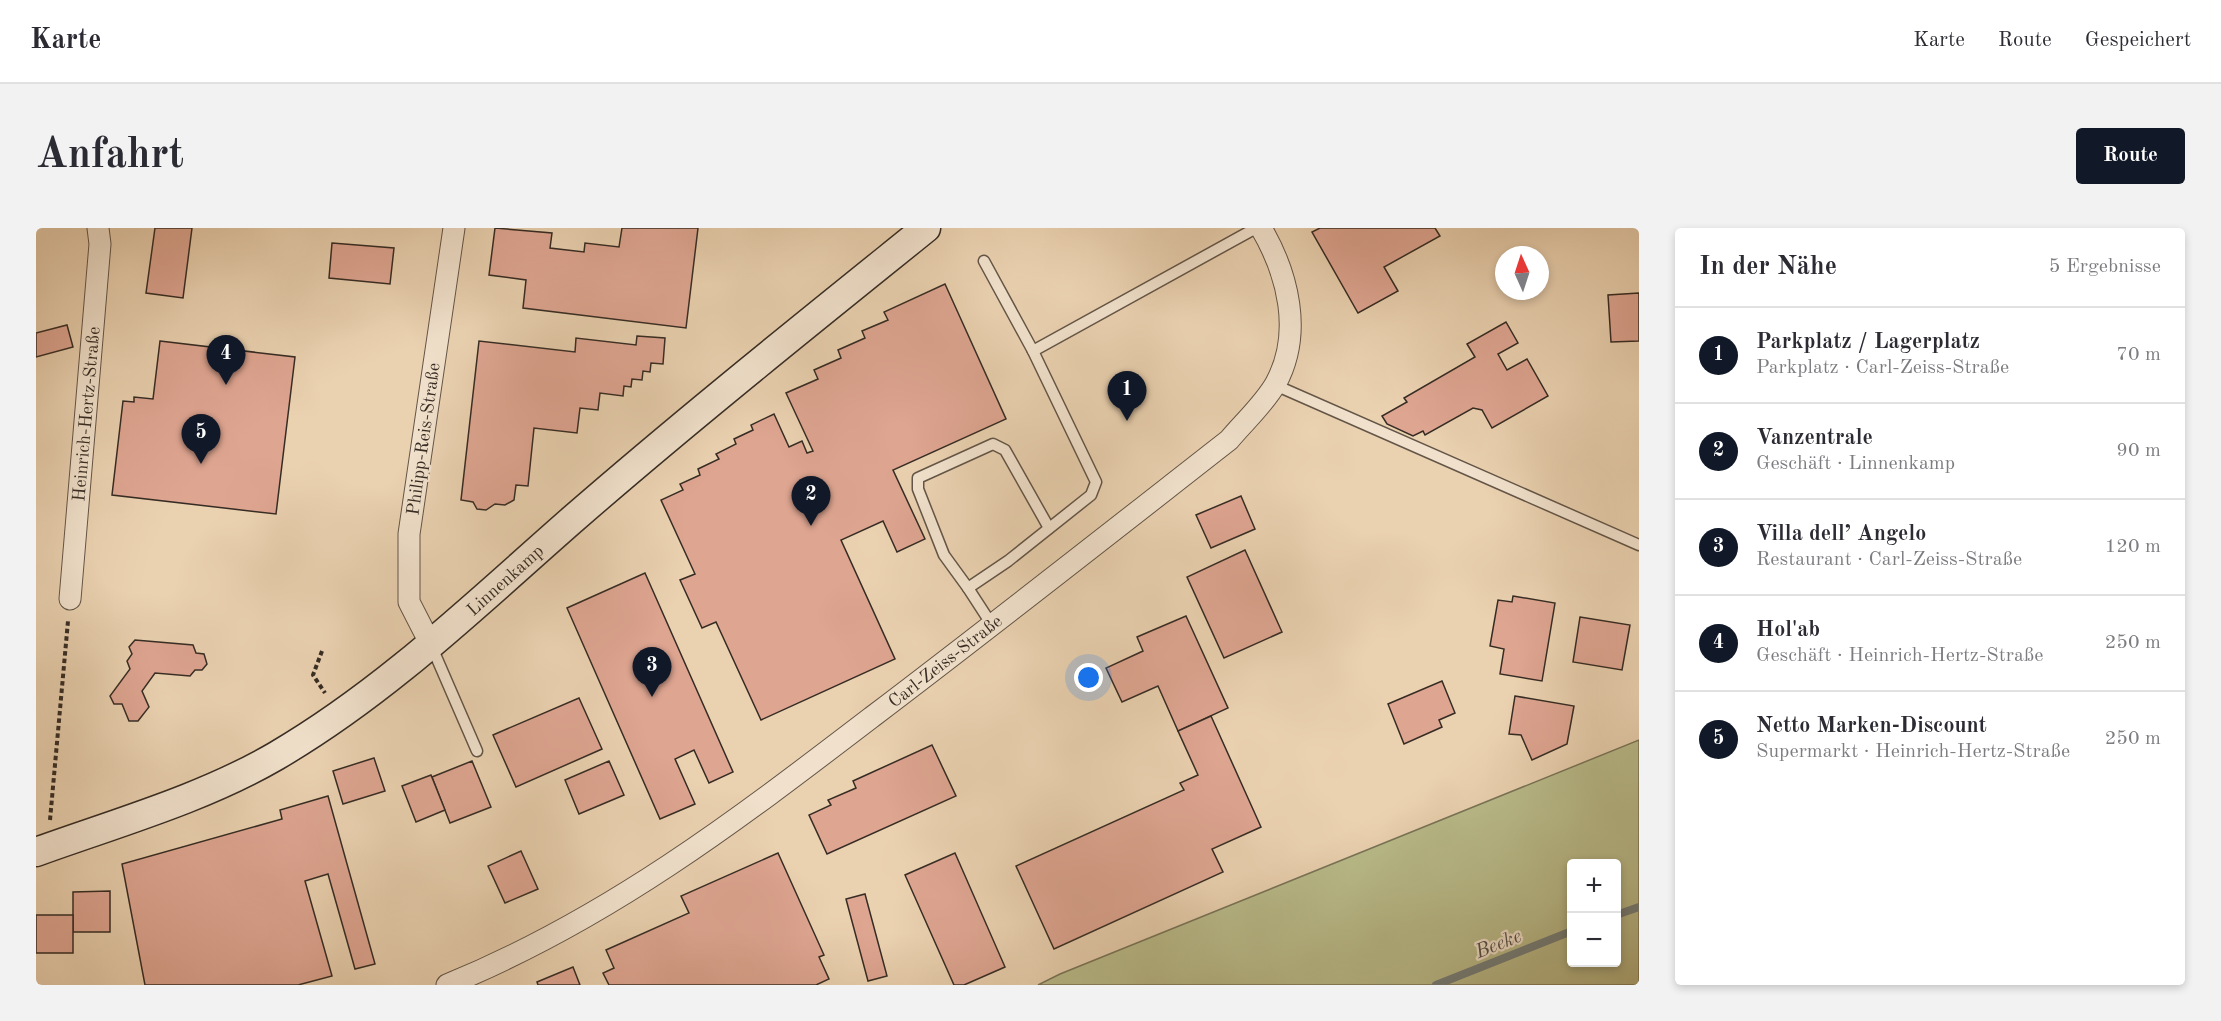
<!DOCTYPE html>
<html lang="de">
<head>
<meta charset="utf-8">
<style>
	:root { --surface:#fff; --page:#f2f2f3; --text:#2b2b33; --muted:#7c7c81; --line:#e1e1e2; --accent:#111827 }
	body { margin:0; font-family:"Old Standard TT",serif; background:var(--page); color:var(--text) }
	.controls { position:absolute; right:18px; bottom:18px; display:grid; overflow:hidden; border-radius:6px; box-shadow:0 3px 9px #0003 }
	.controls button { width:54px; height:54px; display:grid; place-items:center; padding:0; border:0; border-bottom:2px solid var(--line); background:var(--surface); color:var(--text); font:30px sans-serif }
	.compass { position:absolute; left:1459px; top:18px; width:54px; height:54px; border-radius:50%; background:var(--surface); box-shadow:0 3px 9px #0003; rotate:357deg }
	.you { position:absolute; left:1053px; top:450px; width:21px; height:21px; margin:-15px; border:4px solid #fff; border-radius:50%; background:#1a73e8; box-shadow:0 0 0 9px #1a73e833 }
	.badge { display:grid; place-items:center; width:39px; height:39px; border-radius:50%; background:var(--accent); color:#fff; font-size:20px; font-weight:700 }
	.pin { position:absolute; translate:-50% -50px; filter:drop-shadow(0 2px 3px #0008) }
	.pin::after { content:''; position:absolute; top:32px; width:21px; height:18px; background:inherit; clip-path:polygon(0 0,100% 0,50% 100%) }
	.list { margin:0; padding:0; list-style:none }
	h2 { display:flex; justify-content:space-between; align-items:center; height:78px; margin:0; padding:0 24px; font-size:26px }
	h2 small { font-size:20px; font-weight:400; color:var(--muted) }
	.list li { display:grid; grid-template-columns:39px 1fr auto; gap:18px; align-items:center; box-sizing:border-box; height:96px; padding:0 24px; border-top:2px solid var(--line) }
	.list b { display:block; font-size:22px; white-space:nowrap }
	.list p { margin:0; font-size:20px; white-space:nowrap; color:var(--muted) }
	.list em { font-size:20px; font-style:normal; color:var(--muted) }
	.map { position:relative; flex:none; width:1603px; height:757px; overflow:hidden; border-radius:6px }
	header { display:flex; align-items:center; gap:36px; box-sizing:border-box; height:84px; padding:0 30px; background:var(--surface); border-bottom:2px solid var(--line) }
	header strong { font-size:28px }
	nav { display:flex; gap:33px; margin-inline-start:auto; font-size:21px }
	.intro { display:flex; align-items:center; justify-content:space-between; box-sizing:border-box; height:144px; padding:0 36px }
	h1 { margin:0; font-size:42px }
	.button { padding:15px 27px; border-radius:6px; background:var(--accent); color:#fff; font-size:21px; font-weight:700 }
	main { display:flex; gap:36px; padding:0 36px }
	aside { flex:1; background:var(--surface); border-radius:6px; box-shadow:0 3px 9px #0003 }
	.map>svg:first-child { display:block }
</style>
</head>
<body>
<header>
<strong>Karte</strong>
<nav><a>Karte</a><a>Route</a><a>Gespeichert</a></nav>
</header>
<div class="intro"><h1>Anfahrt</h1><a class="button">Route</a></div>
<main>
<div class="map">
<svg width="1603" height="757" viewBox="0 0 1603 757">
	<rect width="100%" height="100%" fill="#ead1b0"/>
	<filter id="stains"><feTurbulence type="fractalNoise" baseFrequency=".00333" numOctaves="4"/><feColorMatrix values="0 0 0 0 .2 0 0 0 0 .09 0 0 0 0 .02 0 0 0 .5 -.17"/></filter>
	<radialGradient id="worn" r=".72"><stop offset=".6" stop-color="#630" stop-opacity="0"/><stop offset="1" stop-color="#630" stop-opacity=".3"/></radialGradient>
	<path fill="#b9bb8a" stroke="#787457" stroke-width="1.5" fill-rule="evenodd" d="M1603,512V757H1002L1024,746ZM1536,636H1580V734H1536Z"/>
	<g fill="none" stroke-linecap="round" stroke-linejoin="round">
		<g stroke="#737e7b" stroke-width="8">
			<polyline points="1580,687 1603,679"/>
			<polyline points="1400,757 1536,703"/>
		</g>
	</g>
	<g fill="#dea591" stroke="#362c24" stroke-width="1.5">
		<polygon points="119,0 156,0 147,70 110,65"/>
		<polygon points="459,0 516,5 514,20 548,24 549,15 583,19 586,0 662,0 650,100 487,80 490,52 453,47"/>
		<polygon points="1284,0 1399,0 1404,8 1348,39 1362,63 1322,85 1276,4"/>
		<polygon points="296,15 358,20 354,56 293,50"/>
		<polygon points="909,56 970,191 857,242 889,311 861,324 847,293 805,312 859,431 725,492 680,394 666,400 644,352 659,346 625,272 647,262 644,256 664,247 662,241 683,231 680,226 700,216 698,211 717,202 715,197 738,186 753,219 766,213 771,225 777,223 750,165 782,151 778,142 805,130 802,122 829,110 826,103 852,92 848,84"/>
		<polygon points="1603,65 1603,113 1575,114 1572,67"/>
		<polygon points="1470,94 1482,115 1462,126 1471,142 1491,131 1512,168 1456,200 1446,182 1437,180 1389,207 1387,203 1377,208 1351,196 1346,188 1371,174 1368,170 1439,129 1431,116"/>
		<polygon points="31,97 37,119 0,129 0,105"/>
		<polygon points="601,108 629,110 627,136 615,135 614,144 607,143 606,152 596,151 595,159 588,158 587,168 564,165 562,182 544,180 541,205 498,200 492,258 480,257 478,272 469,277 459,276 450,282 441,281 437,274 425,272 443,113 539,124 540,110 600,117"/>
		<polygon points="124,113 259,129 240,286 76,267 87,173 98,174 98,169 117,171"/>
		<polygon points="1205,268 1219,301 1175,320 1160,287"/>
		<polygon points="1209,322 1246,404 1188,430 1151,349"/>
		<polygon points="609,345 697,544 673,555 658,522 639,531 659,576 624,591 531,380"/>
		<polygon points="1477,368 1519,375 1506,453 1464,446 1468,421 1454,418 1462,372 1476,374"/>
		<polygon points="1150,388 1192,480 1142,503 1122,458 1086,474 1070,440 1107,423 1101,409"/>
		<polygon points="1544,389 1594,397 1586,442 1537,434"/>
		<polygon points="99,412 157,417 160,425 168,426 171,436 166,442 159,442 154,448 119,445 106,463 113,479 102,493 93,493 86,476 78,476 74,468 94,441 91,433 96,426 93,419"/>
		<polygon points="1406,453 1419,485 1403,492 1406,499 1368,516 1352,476"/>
		<polygon points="1479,468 1538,478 1531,516 1496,532 1485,507 1473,506"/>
		<polygon points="543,470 566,521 480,559 457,507"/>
		<polygon points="1175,488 1225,599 1176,621 1187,644 1018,721 980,638 1148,562 1144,555 1162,547 1142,503"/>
		<polygon points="896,517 920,568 791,626 773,587 795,577 792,572 820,560 817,553"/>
		<polygon points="338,530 349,563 307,576 297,543"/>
		<polygon points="436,533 455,579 414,595 396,549"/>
		<polygon points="573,533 588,567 543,586 529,552"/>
		<polygon points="395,547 409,582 380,594 366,558"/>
		<polygon points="292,568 339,736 319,741 292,646 269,653 296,748 262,757 109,757 86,636 246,591 244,582"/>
		<polygon points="485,623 502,661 469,675 452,638"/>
		<polygon points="742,625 788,727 783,729 793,751 780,757 573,757 567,745 578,740 570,722 653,685 645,668"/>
		<polygon points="919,625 969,739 928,757 918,757 869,647"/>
		<polygon points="74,663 74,704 37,704 37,664"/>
		<polygon points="829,666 851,748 832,753 810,671"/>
		<rect x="0" y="687" width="37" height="38"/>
		<polygon points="537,739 544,757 502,757 501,754"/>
	</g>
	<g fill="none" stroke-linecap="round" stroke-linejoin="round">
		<g stroke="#635547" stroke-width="13">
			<g id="service">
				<polyline points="948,33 997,123"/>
				<polyline points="1239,157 1603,317"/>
				<polyline points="932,360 908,327 882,261 882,250 957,216 969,222 1013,300"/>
				<polyline points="956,397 932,360 972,333 1055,267 1060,254 997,123 1220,0"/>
				<polyline points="395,417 441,523"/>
			</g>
		</g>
		<g stroke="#635547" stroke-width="23">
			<g id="minor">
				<polyline points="34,371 64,16 62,0"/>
				<polyline points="395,417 373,374 373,306 418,0"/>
				<path d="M411,757C572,691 700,593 836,489C956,398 1074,305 1193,212C1208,194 1229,175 1240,155C1267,105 1252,46 1225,0"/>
			</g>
		</g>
		<g stroke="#362c24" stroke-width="31">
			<path id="secondary" d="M0,624C80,595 166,571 240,528C351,463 441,375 537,291C652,191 771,96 890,0"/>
		</g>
		<g stroke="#362c24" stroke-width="4" stroke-dasharray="4.5 3" stroke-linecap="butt">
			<polyline points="286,423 277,447 289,465"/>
			<polyline points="14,592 32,393"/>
		</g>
		<use href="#service" stroke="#f1e1cc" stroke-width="10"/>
		<use href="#minor" stroke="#f1e1cc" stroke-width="21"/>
		<use href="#secondary" stroke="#f1e1cc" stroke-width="28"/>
	</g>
	<g text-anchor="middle" stroke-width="4.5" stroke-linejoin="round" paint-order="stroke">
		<g font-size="18" fill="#362c24" stroke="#f1e1cc">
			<text transform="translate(50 186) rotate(-85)" y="6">Heinrich-Hertz-Straße</text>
			<text transform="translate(387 211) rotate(-82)" y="6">Philipp-Reis-Straße</text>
			<text transform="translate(469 352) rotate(-42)" y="6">Linnenkamp</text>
			<text transform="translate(909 433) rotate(-38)" y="6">Carl-Zeiss-Straße</text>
		</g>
		<g font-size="20" font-style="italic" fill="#4f4e48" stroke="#f1e1cc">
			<text transform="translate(1462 715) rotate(-22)" y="7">Beeke</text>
		</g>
	</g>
	<rect width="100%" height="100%" filter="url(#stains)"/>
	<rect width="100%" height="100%" fill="url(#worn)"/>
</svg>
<div class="controls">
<button>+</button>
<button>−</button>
</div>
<svg class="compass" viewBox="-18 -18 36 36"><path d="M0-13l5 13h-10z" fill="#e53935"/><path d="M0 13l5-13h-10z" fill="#7c7c81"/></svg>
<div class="you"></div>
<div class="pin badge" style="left:1091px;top:193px">1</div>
<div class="pin badge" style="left:775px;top:298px">2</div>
<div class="pin badge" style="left:616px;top:469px">3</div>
<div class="pin badge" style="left:190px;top:157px">4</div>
<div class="pin badge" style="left:165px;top:236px">5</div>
</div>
<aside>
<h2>In der Nähe<small>5 Ergebnisse</small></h2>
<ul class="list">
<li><span class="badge">1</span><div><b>Parkplatz / Lagerplatz</b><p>Parkplatz · Carl-Zeiss-Straße</p></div><em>70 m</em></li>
<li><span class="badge">2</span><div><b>Vanzentrale</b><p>Geschäft · Linnenkamp</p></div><em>90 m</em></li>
<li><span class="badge">3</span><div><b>Villa dell’ Angelo</b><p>Restaurant · Carl-Zeiss-Straße</p></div><em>120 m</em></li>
<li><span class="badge">4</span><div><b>Hol'ab</b><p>Geschäft · Heinrich-Hertz-Straße</p></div><em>250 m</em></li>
<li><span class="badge">5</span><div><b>Netto Marken-Discount</b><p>Supermarkt · Heinrich-Hertz-Straße</p></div><em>250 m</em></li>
</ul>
</aside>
</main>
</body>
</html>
